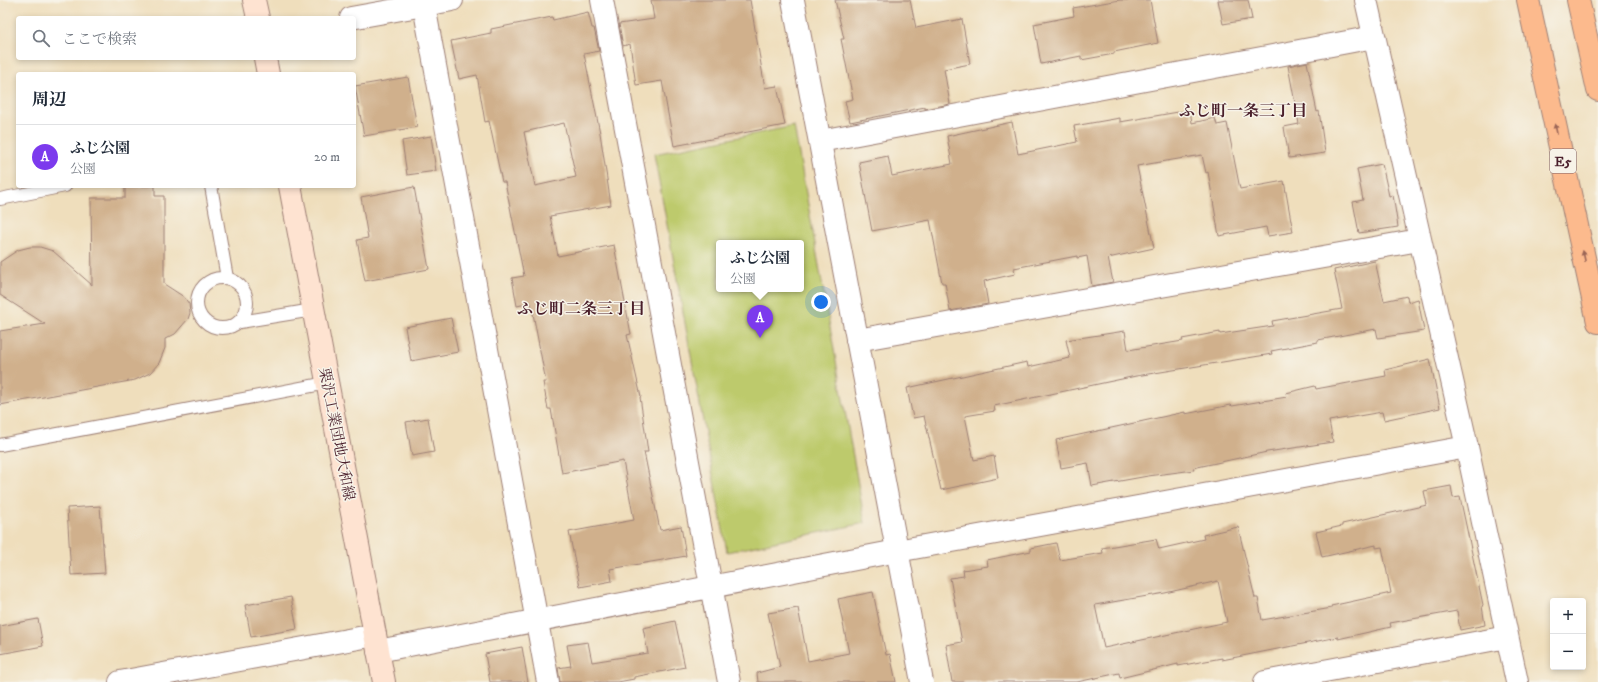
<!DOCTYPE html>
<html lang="ja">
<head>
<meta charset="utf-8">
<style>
	:root { --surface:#fff; --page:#f2f2f3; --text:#1f2937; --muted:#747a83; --line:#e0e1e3; --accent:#7c3aed }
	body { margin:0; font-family:"IM FELL DW Pica","Noto Serif JP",serif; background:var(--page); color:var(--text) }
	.controls { position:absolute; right:12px; bottom:12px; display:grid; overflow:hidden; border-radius:4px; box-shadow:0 2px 6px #0003 }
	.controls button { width:36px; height:36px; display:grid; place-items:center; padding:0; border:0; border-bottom:1px solid var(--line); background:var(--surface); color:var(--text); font:20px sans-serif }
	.you { position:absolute; left:821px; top:302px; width:14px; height:14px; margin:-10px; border:3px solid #fff; border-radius:50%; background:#1a73e8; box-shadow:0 0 0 6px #1a73e833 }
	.badge { display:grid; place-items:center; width:26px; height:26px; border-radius:50%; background:var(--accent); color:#fff; font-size:13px; font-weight:700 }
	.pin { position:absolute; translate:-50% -33px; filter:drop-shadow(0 1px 2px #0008) }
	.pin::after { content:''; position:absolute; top:21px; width:14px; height:12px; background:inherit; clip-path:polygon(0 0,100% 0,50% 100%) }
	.popup { position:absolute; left:716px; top:240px; width:88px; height:52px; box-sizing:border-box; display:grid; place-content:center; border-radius:4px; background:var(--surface); filter:drop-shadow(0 1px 3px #0005); font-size:13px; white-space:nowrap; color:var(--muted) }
	.popup b { font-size:15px; color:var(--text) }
	.popup::after { content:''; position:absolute; left:50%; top:100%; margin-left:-8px; border:8px solid transparent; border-top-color:var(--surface) }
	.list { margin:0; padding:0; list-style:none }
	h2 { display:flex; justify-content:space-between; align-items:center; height:52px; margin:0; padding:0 16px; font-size:17px }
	h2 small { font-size:13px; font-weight:400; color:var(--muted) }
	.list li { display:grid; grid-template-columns:26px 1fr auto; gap:12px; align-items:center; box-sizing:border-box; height:64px; padding:0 16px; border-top:1px solid var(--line) }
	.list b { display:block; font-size:15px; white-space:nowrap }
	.list p { margin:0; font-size:13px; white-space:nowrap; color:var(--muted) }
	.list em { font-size:13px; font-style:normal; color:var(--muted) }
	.icon { flex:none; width:22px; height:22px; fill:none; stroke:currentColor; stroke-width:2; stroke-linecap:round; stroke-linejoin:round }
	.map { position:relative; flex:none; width:1598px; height:682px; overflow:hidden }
	.search { position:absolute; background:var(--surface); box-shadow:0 2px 6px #0003; left:16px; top:16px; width:340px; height:44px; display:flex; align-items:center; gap:10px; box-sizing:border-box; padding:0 14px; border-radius:4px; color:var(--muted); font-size:15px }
	.panel { position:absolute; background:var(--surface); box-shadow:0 2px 6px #0003; left:16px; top:72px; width:340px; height:116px; border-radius:4px }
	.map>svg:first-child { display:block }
</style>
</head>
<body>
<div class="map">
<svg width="1598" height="682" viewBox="0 0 1598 682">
	<rect width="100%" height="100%" fill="#f7f3e8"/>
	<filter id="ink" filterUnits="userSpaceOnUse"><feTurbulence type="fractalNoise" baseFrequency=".025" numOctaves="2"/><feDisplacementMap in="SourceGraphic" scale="8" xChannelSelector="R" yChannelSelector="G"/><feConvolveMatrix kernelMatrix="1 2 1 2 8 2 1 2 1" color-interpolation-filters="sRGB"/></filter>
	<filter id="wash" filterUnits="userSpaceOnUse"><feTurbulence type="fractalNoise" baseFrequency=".012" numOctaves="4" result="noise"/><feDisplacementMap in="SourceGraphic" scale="16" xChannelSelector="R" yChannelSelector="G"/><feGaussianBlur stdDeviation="0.9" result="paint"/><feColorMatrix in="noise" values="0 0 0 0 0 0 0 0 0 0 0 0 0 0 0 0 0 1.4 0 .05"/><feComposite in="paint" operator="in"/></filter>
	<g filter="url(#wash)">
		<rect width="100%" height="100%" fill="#efdebc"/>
		<path fill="#bdca6c" stroke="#84744c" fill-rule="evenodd" d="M794,126L865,523L727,552L654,154ZM719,243H801V289H719Z"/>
		<g id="blocks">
			<g fill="#d0b08c" fill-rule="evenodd">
				<polygon points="651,0 750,0 765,88 777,86 785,125 674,146 662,81 636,85 630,44 623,46 619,24 654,19"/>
				<polygon points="835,0 910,0 916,28 962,19 970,64 944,69 950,104 925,109 925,107 850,122 845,101 853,99 841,39 844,39"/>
				<polygon points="1120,0 1150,0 1158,43 1114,52 1114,54 1081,60 1081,56 1041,64 1034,24 1074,16 1073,8"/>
				<polygon points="1218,0 1248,0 1252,19 1223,24"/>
				<path d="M588,12L592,28H594L599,51L584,54L600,133L611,205L550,216L558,256L614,245L631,334L627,335L641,397H640L648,452H644L660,530L681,526L686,556L610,569L612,581L580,587L569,532L634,520L623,461L562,473L551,409H548L543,382H546L531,303L517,306L512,278L524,276L505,182H502L489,121L485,122L477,75L459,79L451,41L491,33V29L552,17L553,20ZM564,123L576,177L535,186L524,132Z"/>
				<polygon points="1307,62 1317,112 1319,111 1325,153 1289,158 1284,127 1299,124 1288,66"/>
				<polygon points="408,77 417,127 364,136 355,86"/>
				<polygon points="1190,110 1192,123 1215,118 1217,125 1227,123 1240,189 1284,181 1293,232 1268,236 1266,227 1219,236 1208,172 1206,173 1202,155 1137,166 1154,248 1108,258 1113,282 1092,286 1087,256 1077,258 1077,256 1014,268 1015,274 984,281 988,304 950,311 945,283 942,283 930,220 872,231 859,162 888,156 892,176 952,164 947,136 1012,122 1018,154 1077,142 1074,126 1120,118 1120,122"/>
				<polygon points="431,136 436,171 407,175 402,141"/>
				<polygon points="1382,164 1389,196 1393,195 1398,227 1359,233 1353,202 1363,200 1357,169"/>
				<polygon points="125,186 155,186 155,196 164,196 164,284 184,297 189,304 190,313 188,319 175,334 165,339 165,348 159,363 150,373 135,380 0,405 0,331 45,324 0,295 0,262 18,250 30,247 40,247 53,251 92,285 91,198 125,198"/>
				<polygon points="414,187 429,269 365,281 357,240 368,238 361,197"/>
				<polygon points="1375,261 1384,301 1407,296 1408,302 1418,299 1424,331 1378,338 1376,329 1318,340 1318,342 1271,351 1272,354 1136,376 994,406 995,411 965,416 974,460 994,456 998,478 941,490 924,416 913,418 907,388 1027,362 1028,367 1070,358 1066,340 1125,331 1128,350 1183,341 1182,339 1220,332 1220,334 1273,326 1272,321 1342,309 1334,270"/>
				<polygon points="451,318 458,352 411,361 405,327"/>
				<polygon points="1430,359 1440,408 1384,420 1382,412 1329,421 1333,442 1267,452 1193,468 1194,470 1148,476 1092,486 1088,463 1061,468 1056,440 1185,412 1185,414 1231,405 1232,406 1287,397 1286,393 1315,386 1316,389 1386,376 1385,370"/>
				<polygon points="428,418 434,452 412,456 406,422"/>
				<path d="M1451,486L1453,498L1460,497L1483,605L1482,606L1485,625L1460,630L1457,611L1390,623L1391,627L1338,639V637L1222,660V658L1178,666V664L1120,678L1119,673L1077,682H952L946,645L962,642L950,578L964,576L963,570L988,566L987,560L1031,551V548L1056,543L1060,560L1103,553L1102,548L1156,539L1159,549L1204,539L1203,535L1238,527L1255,598H1258L1262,620L1332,608L1331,606L1391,593L1382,547L1376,548V545L1322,557L1316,532L1342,526V524L1427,505L1424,491ZM1218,581L1227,622L1104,648L1095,605L1165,593Z"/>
				<polygon points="100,506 105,573 71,575 67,508"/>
				<polygon points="873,592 886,655 890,654 896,682 758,682 757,673 780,667 768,613 798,608 808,661 849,653 838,599"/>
				<polygon points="291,597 297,629 251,637 245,605"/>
				<polygon points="38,619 43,646 0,654 0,626"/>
				<polygon points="675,621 685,667 634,677 634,679 618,682 560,682 558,668 571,666 567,645 588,642 592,662 648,653 643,628"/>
				<polygon points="522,647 528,682 490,682 485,654"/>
			</g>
		</g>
	</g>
	<g filter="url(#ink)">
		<use href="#blocks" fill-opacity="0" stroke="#9c7e74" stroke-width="1"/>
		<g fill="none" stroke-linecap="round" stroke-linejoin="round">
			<g stroke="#9c7e74" stroke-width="14">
				<g id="lane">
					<polyline points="211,186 227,278"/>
					<polyline points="0,199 65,186"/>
					<circle cx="222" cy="303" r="25"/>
					<polyline points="240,322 313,310"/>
					<polyline points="0,445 327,383"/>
				</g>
			</g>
			<g stroke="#9c7e74" stroke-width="24">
				<g id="street">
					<polyline points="423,0 548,682"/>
					<polyline points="602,0 729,682"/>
					<polyline points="793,0 922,682"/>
					<polyline points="1366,0 1467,447 1517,682"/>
					<polyline points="351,18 452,0"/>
					<polyline points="820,141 1374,37"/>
					<polyline points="857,340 1419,240"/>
					<polyline points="378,651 897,551 1467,447"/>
					<polyline points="120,682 375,635"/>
					<polyline points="1265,682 1507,637"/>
				</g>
			</g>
			<g stroke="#9c7e74" stroke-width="24">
				<g id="secondary">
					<polyline points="254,0 258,18"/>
					<polyline points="265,58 268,74"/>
					<polyline points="290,186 384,682"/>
				</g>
			</g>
			<g stroke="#9c7e74" stroke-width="24">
				<g id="highway">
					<polyline points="1528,0 1598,322"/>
					<polyline points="1578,0 1598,90"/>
				</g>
			</g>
			<use href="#lane" stroke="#fff" stroke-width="12"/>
			<use href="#street" stroke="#fff" stroke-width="22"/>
			<use href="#secondary" stroke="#fee3d1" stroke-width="22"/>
			<use href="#highway" stroke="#fcba8d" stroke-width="22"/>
		</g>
		<defs><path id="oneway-solid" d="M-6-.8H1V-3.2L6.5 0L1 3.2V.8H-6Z"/></defs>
		<g fill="#9a6557">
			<use href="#oneway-solid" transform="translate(1556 129) rotate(-102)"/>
			<use href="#oneway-solid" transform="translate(1584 256) rotate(-102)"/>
		</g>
	</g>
	<g text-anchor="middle" stroke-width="3" stroke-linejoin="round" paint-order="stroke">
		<rect fill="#f7f3e8" stroke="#7e5f64" stroke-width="1" x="1550" y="149" width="26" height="24" rx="3"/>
		<g font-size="14" font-weight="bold" fill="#4a1f2b">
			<text x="1563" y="166">E5</text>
		</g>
		<g font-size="15" fill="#4a1f2b" stroke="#f7f3e8">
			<text transform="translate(337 434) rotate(79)" y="5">栗沢工業団地大和線</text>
		</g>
		<g font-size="16" font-weight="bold" fill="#4a1f2b" stroke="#f7f3e8">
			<text x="1243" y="116">ふじ町一条三丁目</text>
			<text x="581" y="314">ふじ町二条三丁目</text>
		</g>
	</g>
</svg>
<div class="controls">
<button>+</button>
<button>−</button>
</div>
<div class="you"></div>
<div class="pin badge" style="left:760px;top:338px">A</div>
<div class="popup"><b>ふじ公園</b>公園</div>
<div class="search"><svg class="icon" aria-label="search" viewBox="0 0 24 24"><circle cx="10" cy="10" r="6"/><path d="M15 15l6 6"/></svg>ここで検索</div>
<section class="panel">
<h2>周辺<small></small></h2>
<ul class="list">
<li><span class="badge">A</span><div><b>ふじ公園</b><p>公園</p></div><em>20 m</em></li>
</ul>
</section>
</div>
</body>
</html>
